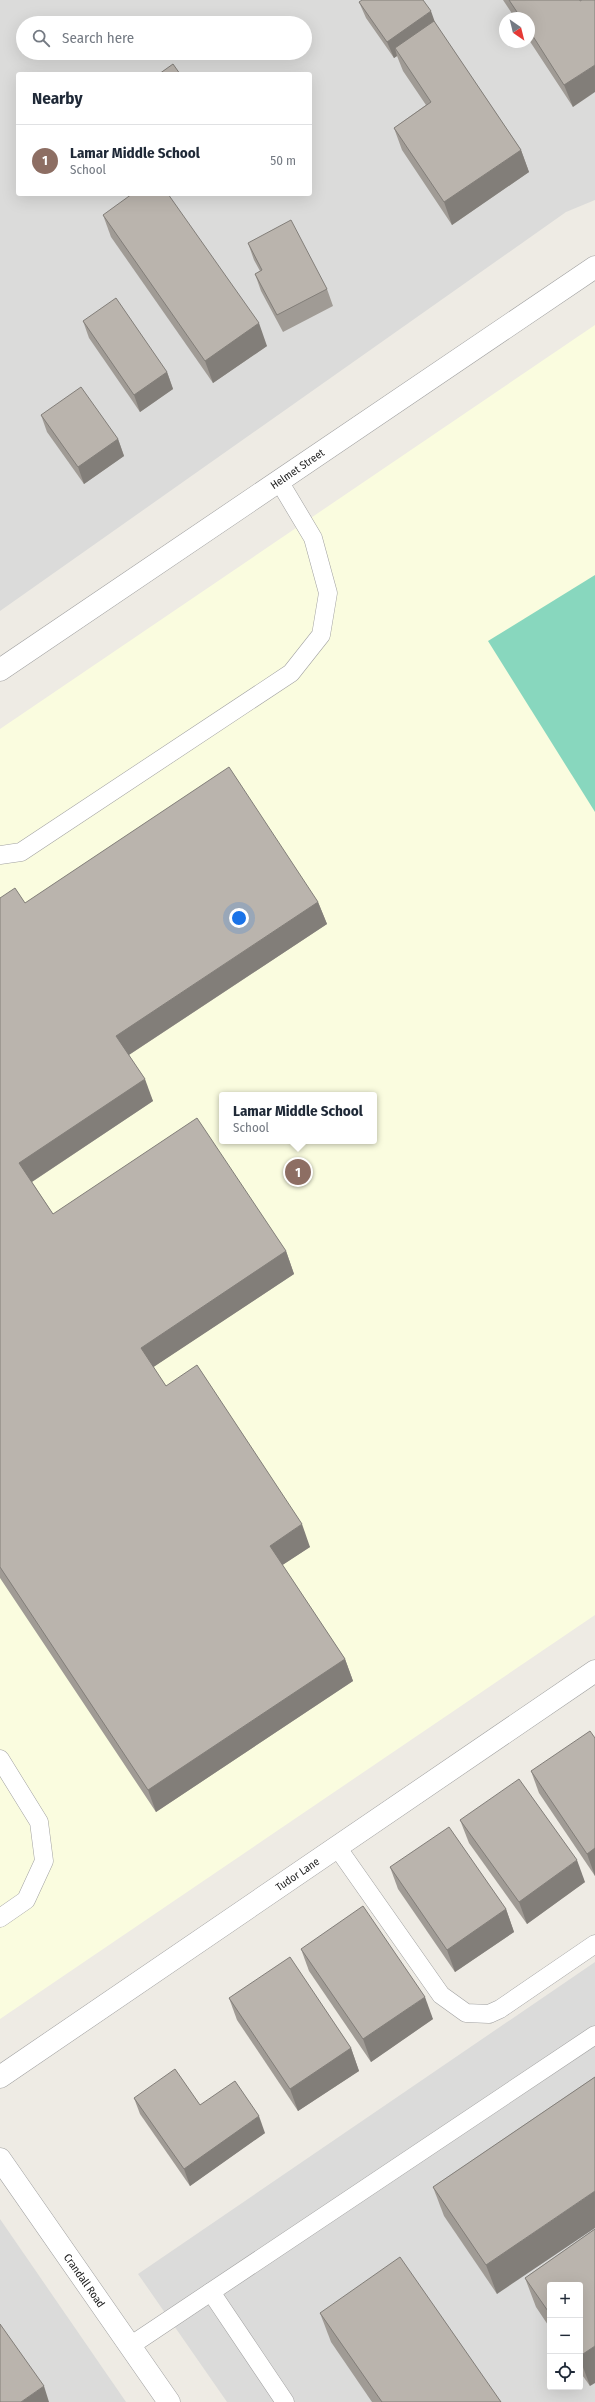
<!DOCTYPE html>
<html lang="en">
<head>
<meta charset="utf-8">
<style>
	:root { --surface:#fff; --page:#f6f6f7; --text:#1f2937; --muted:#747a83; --line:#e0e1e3; --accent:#7c3aed }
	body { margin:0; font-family:"Fira Sans Condensed",sans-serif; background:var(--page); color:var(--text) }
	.controls { position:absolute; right:12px; bottom:12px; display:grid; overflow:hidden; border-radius:4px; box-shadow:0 4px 16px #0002 }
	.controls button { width:36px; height:36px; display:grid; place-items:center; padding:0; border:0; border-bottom:1px solid var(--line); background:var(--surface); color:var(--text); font:20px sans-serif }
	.compass { position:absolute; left:499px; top:12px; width:36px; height:36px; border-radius:50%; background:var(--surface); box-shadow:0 4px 16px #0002; rotate:145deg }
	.you { position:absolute; left:239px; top:918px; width:14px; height:14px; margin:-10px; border:3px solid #fff; border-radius:50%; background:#1a73e8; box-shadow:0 0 0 6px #1a73e833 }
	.badge { display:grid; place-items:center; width:26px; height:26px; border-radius:50%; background:var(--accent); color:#fff; font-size:13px; font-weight:700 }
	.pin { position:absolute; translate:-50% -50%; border:2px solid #fff; box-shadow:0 1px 4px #0006 }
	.popup { position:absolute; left:219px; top:1092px; width:158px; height:52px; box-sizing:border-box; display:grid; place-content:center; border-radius:4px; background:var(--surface); filter:drop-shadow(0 1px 3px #0005); font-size:13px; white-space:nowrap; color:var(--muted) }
	.popup b { font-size:15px; color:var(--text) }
	.popup::after { content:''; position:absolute; left:50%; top:100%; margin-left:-8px; border:8px solid transparent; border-top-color:var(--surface) }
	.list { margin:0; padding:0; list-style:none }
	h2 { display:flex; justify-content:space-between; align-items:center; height:52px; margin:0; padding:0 16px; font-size:17px }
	h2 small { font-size:13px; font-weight:400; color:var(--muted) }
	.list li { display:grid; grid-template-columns:26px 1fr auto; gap:12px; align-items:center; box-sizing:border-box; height:72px; padding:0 16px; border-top:1px solid var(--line) }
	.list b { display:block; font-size:15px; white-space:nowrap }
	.list p { margin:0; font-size:13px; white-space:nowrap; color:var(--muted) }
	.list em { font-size:13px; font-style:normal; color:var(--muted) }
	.icon { flex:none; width:22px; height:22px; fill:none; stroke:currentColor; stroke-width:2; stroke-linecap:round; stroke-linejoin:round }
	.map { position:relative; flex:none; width:595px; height:2402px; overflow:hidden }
	.search { position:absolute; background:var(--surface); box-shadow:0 4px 16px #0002; left:16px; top:16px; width:296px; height:44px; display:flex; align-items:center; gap:10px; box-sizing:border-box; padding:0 14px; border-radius:22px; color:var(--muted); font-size:15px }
	.panel { position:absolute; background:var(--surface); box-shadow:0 4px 16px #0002; left:16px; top:72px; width:296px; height:124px; border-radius:4px }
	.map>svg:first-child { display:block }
</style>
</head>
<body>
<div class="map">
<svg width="595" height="2402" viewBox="0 0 595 2402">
	<rect width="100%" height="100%" fill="#eeebe4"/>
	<g fill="#dbdbda" fill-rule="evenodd">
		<path d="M0,0H595V200L566,212L0,611ZM505,18H529V42H505ZM23,23H305V53H23ZM18,74H310V194H18Z"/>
		<path d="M595,1962V2402H227L138,2274ZM550,2285H580V2387H550Z"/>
		<polygon points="0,2219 126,2402 0,2402"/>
	</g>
	<path fill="#fafcdf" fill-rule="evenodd" d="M595,325V1615L0,2019V729ZM222,1095H374V1141H222Z"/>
	<polygon fill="#88d7be" points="595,575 595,812 488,641"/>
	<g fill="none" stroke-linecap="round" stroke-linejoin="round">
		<g stroke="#a1a1a1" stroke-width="19">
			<g id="service">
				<polyline points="0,855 21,852 291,673 321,635 328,593 313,538 279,481"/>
				<polyline points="0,1759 39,1822 44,1861 26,1900 0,1918"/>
				<polyline points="337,1847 441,1995 466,2013 489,2014 500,2009 595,1944"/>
				<polyline points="211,2292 285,2402"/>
				<polyline points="130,2346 595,2035"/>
			</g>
		</g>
		<g stroke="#a1a1a1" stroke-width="23">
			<g id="minor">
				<path id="s1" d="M0,670L595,267"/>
				<path id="s2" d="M0,2077L595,1671"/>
				<path id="s3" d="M0,2159L169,2402"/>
			</g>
		</g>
		<use href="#service" stroke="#fff" stroke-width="18"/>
		<use href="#minor" stroke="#fff" stroke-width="22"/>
	</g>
	<g fill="#a09b95">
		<polygon points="503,0 580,0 573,107 529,40 529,18 515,18"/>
		<polygon points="359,2 435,23 521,150 529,172 452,225 402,150 394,128 426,105 403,71 397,56 394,58 366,18"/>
		<polygon points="103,215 267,346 213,383 111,237"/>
		<polygon points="248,243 327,289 333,306 283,332 261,291 255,274 260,271 254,260"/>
		<polygon points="83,321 167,372 173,389 140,412 89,338"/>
		<polygon points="41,415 118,439 124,456 84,484 47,432"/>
		<polygon points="0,898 25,903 318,902 327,924 129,1055 153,1101 32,1182 53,1214 286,1251 294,1274 153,1367 166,1386 310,1547 282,1565 345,1659 353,1681 156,1812 0,1578"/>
		<polygon points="595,1738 595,1876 539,1793 531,1771"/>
		<polygon points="460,1820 585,1882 527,1924 469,1843"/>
		<polygon points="390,1867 506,1909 514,1932 455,1972 398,1889"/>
		<polygon points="301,1949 433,2019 371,2062 309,1971"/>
		<polygon points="229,1998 351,2048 359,2071 298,2111 237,2020"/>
		<polygon points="595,2077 497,2294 444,2216 433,2187"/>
		<polygon points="134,2098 200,2105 265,2133 190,2186 140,2114"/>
		<polygon points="595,2229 590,2386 580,2372 580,2285 550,2285 550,2328 536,2307 525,2278"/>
		<polygon points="320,2313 501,2402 372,2402 331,2342"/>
	</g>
	<g fill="#827e79">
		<polygon points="431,11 437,28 395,48 397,56 394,58 387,42"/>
		<polygon points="595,65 595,92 573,107 564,85"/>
		<polygon points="521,150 529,172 452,225 444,202"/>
		<polygon points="259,323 267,346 213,383 205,361"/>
		<polygon points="167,372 173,389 140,412 134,395"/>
		<polygon points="118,439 124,456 84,484 78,467"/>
		<polygon points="318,902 327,924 124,1058 116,1036"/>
		<polygon points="145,1079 153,1101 27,1185 19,1163"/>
		<polygon points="286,1251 294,1274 149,1370 141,1348"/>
		<polygon points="302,1524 310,1547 278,1568 270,1546"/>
		<polygon points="345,1659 353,1681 156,1812 148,1790"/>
		<polygon points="595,1848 595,1876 587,1854"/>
		<polygon points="577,1860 585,1882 527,1924 519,1902"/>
		<polygon points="506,1909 514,1932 455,1972 447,1950"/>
		<polygon points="425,1997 433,2019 371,2062 363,2039"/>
		<polygon points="351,2048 359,2071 298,2111 290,2089"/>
		<polygon points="259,2116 265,2133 190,2186 184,2169"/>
		<polygon points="595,2191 595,2228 497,2294 486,2265"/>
		<polygon points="595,2346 595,2383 590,2386 580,2359 580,2356"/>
		<polygon points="44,2386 49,2402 21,2402"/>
	</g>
	<g fill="#bab4ad" stroke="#827e79">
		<polygon points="362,0 423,0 431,11 387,42 359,2"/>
		<polygon points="509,0 580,0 580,1 582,0 595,0 595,65 564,85 529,30 529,18 521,18"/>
		<polygon points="434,21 521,150 444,202 394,128 431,102 395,48"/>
		<polygon points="173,64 180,74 159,74"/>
		<polygon points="132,194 168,194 259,323 205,361 103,215"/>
		<polygon points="291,220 327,289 277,315 255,274 262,270 248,243"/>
		<polygon points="116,298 167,372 134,395 83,321"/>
		<polygon points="81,387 118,439 78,467 41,415"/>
		<polygon points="229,767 318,902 116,1036 145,1079 19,1163 53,1214 197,1118 286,1251 141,1348 166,1386 197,1365 302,1524 270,1546 345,1659 148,1790 0,1567 0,898 15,888 25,903"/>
		<polygon points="590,1731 595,1738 595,1848 587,1854 531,1771"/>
		<polygon points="519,1779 577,1860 519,1902 460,1820"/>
		<polygon points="449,1827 506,1909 447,1950 390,1867"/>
		<polygon points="363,1906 425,1997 363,2039 301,1949"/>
		<polygon points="290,1957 351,2048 290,2089 229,1998"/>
		<polygon points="175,2069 200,2105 235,2081 259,2116 184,2169 134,2098"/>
		<polygon points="595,2077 595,2191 486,2265 433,2187"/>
		<polygon points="595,2229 595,2346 580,2356 580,2285 550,2285 550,2314 525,2278"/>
		<polygon points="400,2257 501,2402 382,2402 320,2313"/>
		<polygon points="0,2324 44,2386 21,2402 0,2402"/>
	</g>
	<g text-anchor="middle" stroke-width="3" stroke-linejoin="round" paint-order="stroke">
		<g font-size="11" fill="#1d1d1d" stroke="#fff">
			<text dy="4" stroke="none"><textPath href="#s1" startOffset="359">Helmet Street</textPath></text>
			<text dy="4" stroke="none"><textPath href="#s2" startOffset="360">Tudor Lane</textPath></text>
			<text dy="4" stroke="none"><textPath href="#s3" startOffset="148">Crandall Road</textPath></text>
		</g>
	</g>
</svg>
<div class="controls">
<button>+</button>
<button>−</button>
<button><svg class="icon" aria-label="locate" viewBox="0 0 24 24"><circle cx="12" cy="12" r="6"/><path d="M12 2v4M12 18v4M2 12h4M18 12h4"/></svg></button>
</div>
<svg class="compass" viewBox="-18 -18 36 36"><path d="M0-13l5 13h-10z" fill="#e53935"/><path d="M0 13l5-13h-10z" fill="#747a83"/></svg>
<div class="you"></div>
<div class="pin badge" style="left:298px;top:1172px;background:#8d6e63">1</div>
<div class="popup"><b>Lamar Middle School</b>School</div>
<div class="search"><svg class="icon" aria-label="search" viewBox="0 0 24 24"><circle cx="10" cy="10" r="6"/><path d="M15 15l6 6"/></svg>Search here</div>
<section class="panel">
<h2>Nearby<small></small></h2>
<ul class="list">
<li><span class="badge" style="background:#8d6e63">1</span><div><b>Lamar Middle School</b><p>School</p></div><em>50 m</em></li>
</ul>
</section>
</div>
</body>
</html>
